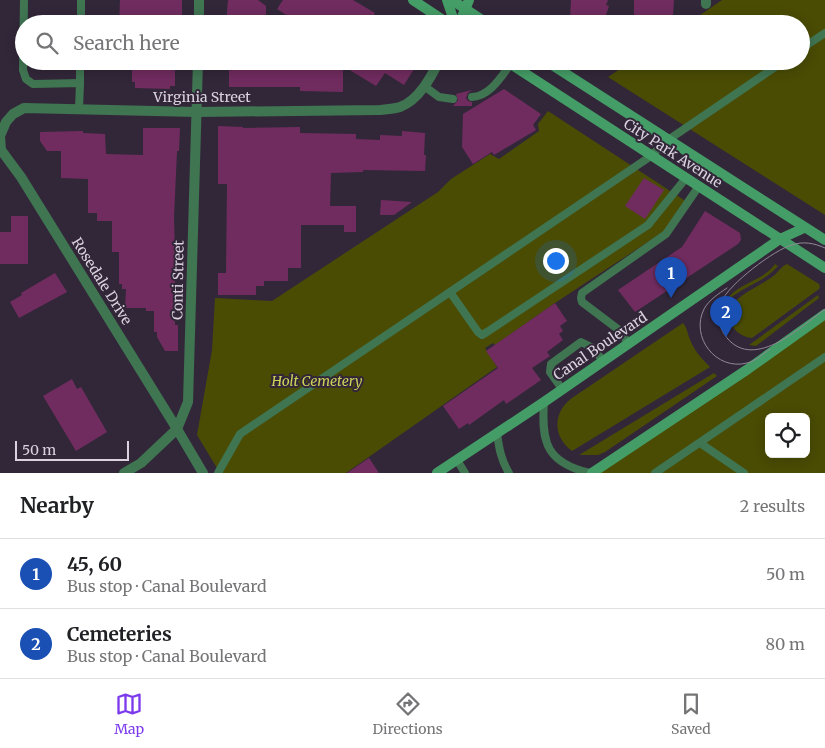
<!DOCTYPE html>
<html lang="en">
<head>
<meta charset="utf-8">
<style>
	:root { --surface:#fff; --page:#f2f2f2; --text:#202124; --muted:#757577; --line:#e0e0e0; --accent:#7c3aed }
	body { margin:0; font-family:Merriweather,serif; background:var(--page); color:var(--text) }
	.controls { position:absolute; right:15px; bottom:15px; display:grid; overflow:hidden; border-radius:8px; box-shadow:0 2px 12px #0003 }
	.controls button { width:45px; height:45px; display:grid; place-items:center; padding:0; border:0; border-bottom:1px solid var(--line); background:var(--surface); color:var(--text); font:25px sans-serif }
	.scale { position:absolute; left:15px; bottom:12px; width:114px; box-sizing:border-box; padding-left:5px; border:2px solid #dad3df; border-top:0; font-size:14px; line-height:18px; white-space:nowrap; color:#dad3df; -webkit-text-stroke:4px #322739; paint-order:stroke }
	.you { position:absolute; left:555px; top:260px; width:18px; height:18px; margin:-12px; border:4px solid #fff; border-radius:50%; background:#1a73e8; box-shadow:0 0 0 8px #1a73e833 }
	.badge { display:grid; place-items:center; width:32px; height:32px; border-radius:50%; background:var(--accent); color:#fff; font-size:16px; font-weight:700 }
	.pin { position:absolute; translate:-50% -41px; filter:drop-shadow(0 1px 2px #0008) }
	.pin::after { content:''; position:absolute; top:26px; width:18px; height:15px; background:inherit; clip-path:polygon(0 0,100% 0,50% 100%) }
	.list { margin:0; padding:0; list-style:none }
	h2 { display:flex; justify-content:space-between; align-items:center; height:65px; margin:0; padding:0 20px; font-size:21px }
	h2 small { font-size:16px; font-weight:400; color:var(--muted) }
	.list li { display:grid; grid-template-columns:32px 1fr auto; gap:15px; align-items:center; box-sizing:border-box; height:70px; padding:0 20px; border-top:1px solid var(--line) }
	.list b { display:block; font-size:19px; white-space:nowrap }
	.list p { margin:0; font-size:16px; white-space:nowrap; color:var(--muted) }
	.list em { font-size:16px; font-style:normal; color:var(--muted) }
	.icon { flex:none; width:28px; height:28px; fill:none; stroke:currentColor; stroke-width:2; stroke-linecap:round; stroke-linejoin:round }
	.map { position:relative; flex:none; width:825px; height:473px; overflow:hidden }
	.search { position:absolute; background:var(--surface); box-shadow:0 2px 12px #0003; left:15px; right:15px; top:15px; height:55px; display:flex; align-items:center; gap:12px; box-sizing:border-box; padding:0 18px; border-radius:28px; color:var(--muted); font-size:19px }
	.sheet { height:205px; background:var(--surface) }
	nav { display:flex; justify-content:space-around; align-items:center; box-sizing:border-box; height:70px; border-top:1px solid var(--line); background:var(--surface); font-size:14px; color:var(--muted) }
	nav a { display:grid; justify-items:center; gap:2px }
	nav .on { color:var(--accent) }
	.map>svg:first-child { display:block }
</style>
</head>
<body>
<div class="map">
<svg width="825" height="473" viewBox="0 0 825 473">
	<rect width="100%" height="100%" fill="#322739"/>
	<g fill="#4a4c04" fill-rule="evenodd">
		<polygon points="722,0 825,0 825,215 608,77 632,61 801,61 801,24 687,24"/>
		<polygon points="548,111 687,202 666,230 555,303 495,345 493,343 485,348 497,367 346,473 220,473 197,435 212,350 215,298 272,301 438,192 451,179 490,154 499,159 539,131 538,124"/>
		<path d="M775,264L778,266C764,283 740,287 725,303C735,283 763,282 775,264Z"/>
		<path d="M787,264L819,284L820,287L819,289L752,338C743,337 737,333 732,326C716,302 758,288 772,277C778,273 780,267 787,264Z"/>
		<polygon points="818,295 819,298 756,346 749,345"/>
		<path d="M825,314V473H592ZM769,417H806V454H769Z"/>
		<path d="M683,323C687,328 687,331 689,337C693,349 701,358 710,367L572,451C552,436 553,412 572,398Z"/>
		<polygon points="714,373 717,376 605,452 598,455 579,455"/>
	</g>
	<g fill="#702c5f">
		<polygon points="120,0 182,0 182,24 119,24"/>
		<polygon points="228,0 258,0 266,6 266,24 226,24"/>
		<polygon points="283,0 353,0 375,13 368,24 300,24 277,9"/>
		<polygon points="571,0 608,0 606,5 609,6 603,24 589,24 591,20 570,19"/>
		<polygon points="634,0 674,0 673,16 634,16"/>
		<polygon points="132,61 175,61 175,86 170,86 170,89 135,88 135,82 132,82"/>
		<polygon points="229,61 263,61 263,67 290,67 290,61 304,61 304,63 339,63 337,61 419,61 404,85 385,73 376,86 343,66 343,92 300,91 300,87 229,87"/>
		<polygon points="504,89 541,114 533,125 536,130 494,155 492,152 473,164 462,147 463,114"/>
		<polygon points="472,90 468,93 466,98 468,101 472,102 472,106 453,106 458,100 456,94"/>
		<polygon points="218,126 243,127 243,128 300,127 300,133 356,134 356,139 380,140 380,135 402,136 402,131 425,133 424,155 426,155 425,171 363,170 363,172 331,173 330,206 356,206 356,232 344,232 344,225 301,225 301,268 288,268 288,281 264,281 264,286 256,286 256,295 218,295 218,273 226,273 227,184 218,184"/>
		<polygon points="143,128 180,128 179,151 177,151 174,217 175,250 178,250 178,262 175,262 175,325 178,325 178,351 165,351 157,337 157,332 154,332 154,311 146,311 146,308 125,308 126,289 122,289 122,284 119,284 119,252 112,252 112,221 97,221 97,213 88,213 88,179 61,178 61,151 47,151 40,141 40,132 83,131 83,133 105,134 106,154 143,155"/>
		<polygon points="644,178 664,190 645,219 625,206"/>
		<polygon points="381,200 412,202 394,215 380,215"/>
		<polygon points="705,211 740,233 741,240 738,244 635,312 618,290 682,247"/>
		<polygon points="11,216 28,216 28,264 0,264 0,232 11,232"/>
		<polygon points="55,273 67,292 19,318 10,302 22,295 21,293"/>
		<polygon points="555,303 567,321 560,326 563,331 559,334 563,340 547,352 550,356 532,368 541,380 506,404 504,400 469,425 468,423 459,429 443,406 498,368 486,351"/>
		<polygon points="72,379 77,389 81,387 107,432 76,451 43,396"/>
		<polygon points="369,458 379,473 347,473"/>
	</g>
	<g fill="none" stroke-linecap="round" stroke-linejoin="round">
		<g stroke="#407552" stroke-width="8">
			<polyline points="24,0 23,70 26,79 33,84 80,83 79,109"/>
			<polyline points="81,24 81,0"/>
			<polyline points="801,49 825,33"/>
			<polyline points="80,83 80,61"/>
			<polyline points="424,86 439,97 453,99"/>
			<path d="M472,97C491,96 502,75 513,61"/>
			<polyline points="450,292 478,332 482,335 487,332 648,225 686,178"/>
			<polyline points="629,344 619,330 582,302 581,298 582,293 666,234 699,186"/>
			<polyline points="562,389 550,372 551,364 581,342 593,348 603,361"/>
			<path d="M544,402C541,443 547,463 590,473"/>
			<path d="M497,433C499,448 501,460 509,473"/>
			<polyline points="700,443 744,473"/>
			<polyline points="457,460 465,473"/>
			<polyline points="218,473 240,434 651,156 668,140 784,61"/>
			<polyline points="655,473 825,357"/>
		</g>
		<g stroke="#407552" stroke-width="10">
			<polyline points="706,4 706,0"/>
			<polyline points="199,24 199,0"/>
			<polyline points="124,473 141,463 177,429 188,402 198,61"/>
			<path d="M203,473L177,429L21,177L1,150L0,136L6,122L13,114L24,108L197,112L380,110C387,109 394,109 400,107C419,100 431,77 439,61"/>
		</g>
		<g stroke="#449d66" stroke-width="10">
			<polyline points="413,0 449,24"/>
			<polyline points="447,0 455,24"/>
			<polyline points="452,0 488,24"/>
			<polyline points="459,24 469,0"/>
			<polyline points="506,61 825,268"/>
			<polyline points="546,61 825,240"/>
			<polyline points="437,473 544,402 780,239 804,228"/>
			<polyline points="592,473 748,369 825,314"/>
		</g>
		<g stroke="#908896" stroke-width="1">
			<path d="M825,248C814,243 803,241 792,245C775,249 728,285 722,301C717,311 718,325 724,334C751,374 800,328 825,309"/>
			<path d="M727,288C718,294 709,300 704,309C690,337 716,371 747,363C756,361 763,354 770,349"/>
		</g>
	</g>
	<g text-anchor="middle" stroke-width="4" stroke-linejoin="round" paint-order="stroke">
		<g font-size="14" fill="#dad3df" stroke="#322739">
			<text x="202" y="102">Virginia Street</text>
			<text transform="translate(673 153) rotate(33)" y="5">City Park Avenue</text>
			<text transform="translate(178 280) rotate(-89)" y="5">Conti Street</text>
			<text transform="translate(102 281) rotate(58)" y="5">Rosedale Drive</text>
			<text transform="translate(600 346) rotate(-34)" y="5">Canal Boulevard</text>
		</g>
		<g font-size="14" font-style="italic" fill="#ced358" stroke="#322739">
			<text x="317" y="386">Holt Cemetery</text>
		</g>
	</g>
</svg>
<div class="controls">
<button><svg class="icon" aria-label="locate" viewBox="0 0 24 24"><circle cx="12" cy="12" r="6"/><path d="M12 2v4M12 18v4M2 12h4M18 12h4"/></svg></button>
</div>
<div class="scale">50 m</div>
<div class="you"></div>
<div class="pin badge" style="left:671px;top:298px;background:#1a4fb4">1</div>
<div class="pin badge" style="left:726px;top:337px;background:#1a4fb4">2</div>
<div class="search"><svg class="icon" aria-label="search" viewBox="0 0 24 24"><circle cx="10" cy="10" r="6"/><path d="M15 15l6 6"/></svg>Search here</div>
</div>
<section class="sheet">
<h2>Nearby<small>2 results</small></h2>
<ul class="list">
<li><span class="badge" style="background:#1a4fb4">1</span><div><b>45, 60</b><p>Bus stop · Canal Boulevard</p></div><em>50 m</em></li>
<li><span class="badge" style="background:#1a4fb4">2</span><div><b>Cemeteries</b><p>Bus stop · Canal Boulevard</p></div><em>80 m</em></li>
</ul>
</section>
<nav>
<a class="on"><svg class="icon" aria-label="map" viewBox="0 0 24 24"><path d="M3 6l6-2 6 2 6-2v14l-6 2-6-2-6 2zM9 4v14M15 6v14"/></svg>Map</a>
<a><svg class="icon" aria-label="directions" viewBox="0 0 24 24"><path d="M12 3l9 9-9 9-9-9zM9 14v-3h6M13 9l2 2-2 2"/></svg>Directions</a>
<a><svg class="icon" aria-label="saved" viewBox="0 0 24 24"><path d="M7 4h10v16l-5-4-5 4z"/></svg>Saved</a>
</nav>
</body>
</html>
